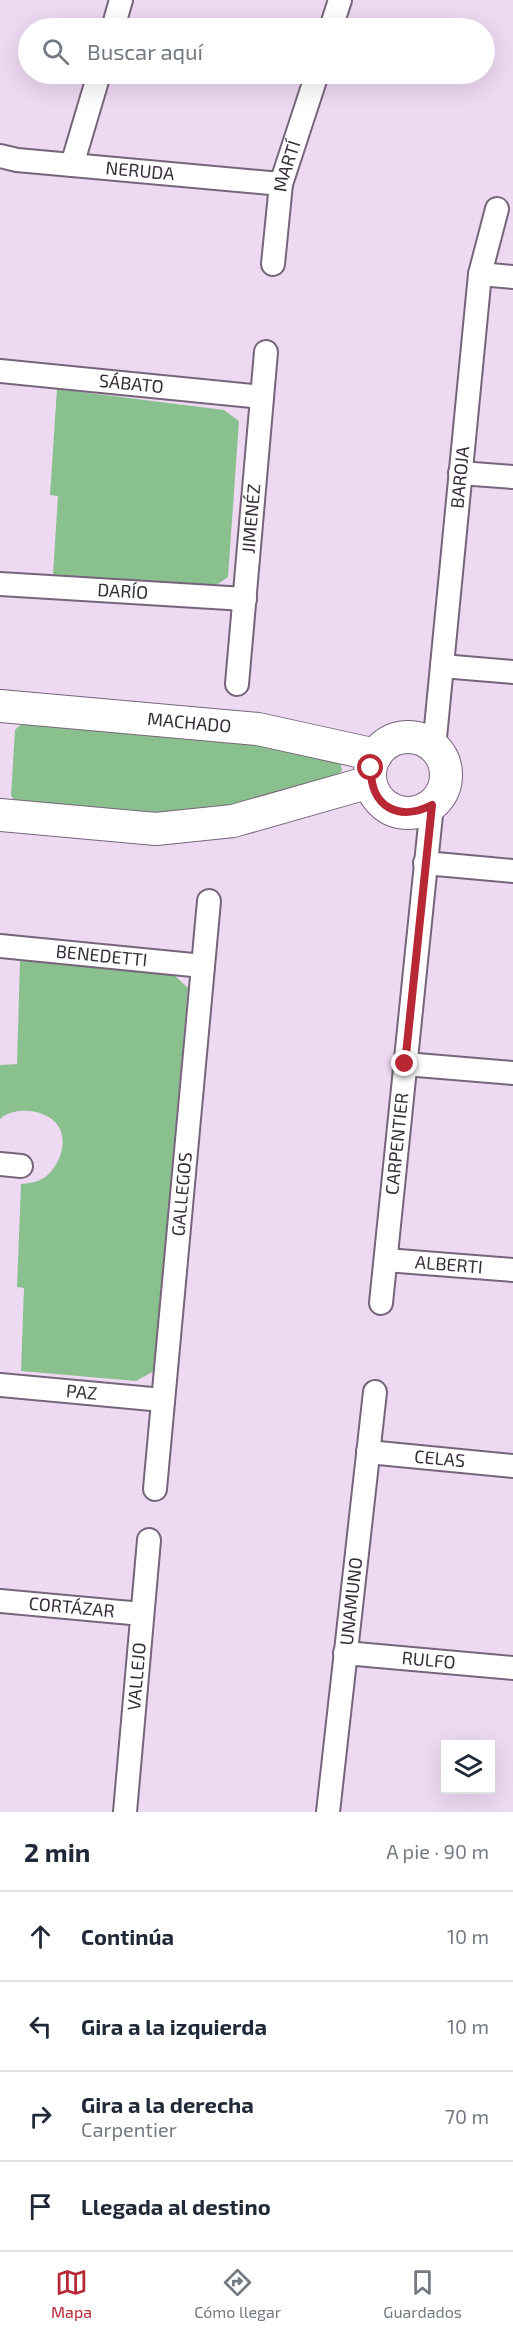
<!DOCTYPE html>
<html lang="es">
<head>
<meta charset="utf-8">
<style>
	:root { --surface:#fff; --page:#f2f2f3; --text:#1f2937; --muted:#747a83; --line:#e0e1e3; --accent:#b82734 }
	body { margin:0; font-family:"Exo 2",sans-serif; background:var(--page); color:var(--text) }
	.controls { position:absolute; right:18px; bottom:18px; display:grid; overflow:hidden; border-radius:0px; box-shadow:0 6px 24px #0002 }
	.controls button { width:54px; height:54px; display:grid; place-items:center; padding:0; border:0; border-bottom:2px solid var(--line); background:var(--surface); color:var(--text); font:30px sans-serif }
	.stop { position:absolute; width:18px; height:18px; margin:-14px; border:4px solid #b82734; border-radius:50%; background:#fff }
	.stop.end { background:#b82734; border-color:#fff; box-shadow:0 2px 6px #0008 }
	.list { margin:0; padding:0; list-style:none }
	h2 { display:flex; justify-content:space-between; align-items:center; height:78px; margin:0; padding:0 24px; font-size:26px }
	h2 small { font-size:20px; font-weight:400; color:var(--muted) }
	.list li { display:grid; grid-template-columns:39px 1fr auto; gap:18px; align-items:center; box-sizing:border-box; height:90px; padding:0 24px; border-top:2px solid var(--line) }
	.list b { display:block; font-size:22px; white-space:nowrap }
	.list p { margin:0; font-size:20px; white-space:nowrap; color:var(--muted) }
	.list em { font-size:20px; font-style:normal; color:var(--muted) }
	.icon { flex:none; width:33px; height:33px; fill:none; stroke:currentColor; stroke-width:2; stroke-linecap:round; stroke-linejoin:round }
	.map { position:relative; flex:none; width:513px; height:1812px; overflow:hidden }
	.search { position:absolute; background:var(--surface); box-shadow:0 6px 24px #0002; left:18px; right:18px; top:18px; height:66px; display:flex; align-items:center; gap:15px; box-sizing:border-box; padding:0 21px; border-radius:33px; color:var(--muted); font-size:22px }
	.sheet { height:438px; background:var(--surface) }
	nav { display:flex; justify-content:space-around; align-items:center; box-sizing:border-box; height:84px; border-top:2px solid var(--line); background:var(--surface); font-size:16px; color:var(--muted) }
	nav a { display:grid; justify-items:center; gap:3px }
	nav .on { color:var(--accent) }
	.map>svg:first-child { display:block }
</style>
</head>
<body>
<div class="map">
<svg width="513" height="1812" viewBox="0 0 513 1812">
	<rect width="100%" height="100%" fill="#edd9f2"/>
	<g fill="#8abf8e">
		<polygon points="57,389 224,410 239,421 228,577 215,586 53,575 58,496 50,495"/>
		<polygon points="25,721 253,743 339,757 342,771 329,781 233,806 175,817 16,804 11,795 15,730"/>
		<path d="M20,960L173,974L188,988L154,1371L136,1381L21,1371L24,1288L17,1287L21,1184C27,1183 35,1183 40,1180C58,1172 71,1140 56,1123C44,1109 14,1106 0,1119V1065L17,1064Z"/>
	</g>
	<g fill="none" stroke-linecap="round" stroke-linejoin="round">
		<g stroke="#76657a" stroke-width="26">
			<g id="street">
				<polyline points="113,28 121,0"/>
				<polyline points="331,28 340,0"/>
				<path id="s1" d="M0,156L17,160L281,184"/>
				<polyline points="72,165 99,74"/>
				<path id="s2" d="M273,264L281,184L317,74"/>
				<polyline points="480,274 513,277"/>
				<path id="s3" d="M0,371L262,397"/>
				<polyline points="460,473 513,477"/>
				<path id="s4" d="M0,584L245,599"/>
				<polyline points="442,666 513,672"/>
				<path id="s5" d="M237,684L266,352"/>
				<path id="s6" d="M434,748L480,274L497,209"/>
				<polyline points="425,863 513,871"/>
				<path id="s7" d="M0,946L203,966"/>
				<polyline points="405,1064 513,1073"/>
				<polyline points="0,1164 21,1166"/>
				<path id="s8" d="M386,1260L513,1270"/>
				<path id="s9" d="M381,1303L432,805"/>
				<path id="s10" d="M0,1385L163,1400"/>
				<path id="s11" d="M368,1452L513,1466"/>
				<path id="s12" d="M155,1489L209,901"/>
				<path id="s13" d="M0,1601L142,1614"/>
				<path id="s14" d="M345,1653L513,1668"/>
				<path id="s15" d="M125,1812L149,1540"/>
				<path id="s16" d="M328,1812L375,1392"/>
			</g>
		</g>
		<g stroke="#76657a" stroke-width="34">
			<g id="secondary">
				<path id="s17" d="M0,706L258,729L376,755"/>
				<circle cx="408" cy="775" r="38"/>
				<polyline points="0,815 156,829 233,821 370,782"/>
			</g>
		</g>
		<use href="#street" stroke="#fff" stroke-width="22"/>
		<use href="#secondary" stroke="#fff" stroke-width="32"/>
	</g>
	<g fill="none" stroke-linecap="round" stroke-linejoin="round">
		<path stroke="#b82734" stroke-width="8" d="M371,768C370,807 399,822 432,805L405,1064"/>
	</g>
	<g text-anchor="middle" stroke-width="6" stroke-linejoin="round" paint-order="stroke">
		<g font-size="18" fill="#362e38" stroke="#fff">
			<text dy="6" stroke="none"><textPath href="#s2" startOffset="99">MARTÍ</textPath></text>
			<text dy="6" stroke="none"><textPath href="#s1" startOffset="141">NERUDA</textPath></text>
			<text dy="6" stroke="none"><textPath href="#s3" startOffset="132">SÁBATO</textPath></text>
			<text dy="6" stroke="none"><textPath href="#s6" startOffset="272">BAROJA</textPath></text>
			<text dy="6" stroke="none"><textPath href="#s5" startOffset="166">JIMENÉZ</textPath></text>
			<text dy="6" stroke="none"><textPath href="#s4" startOffset="123">DARÍO</textPath></text>
			<text dy="6" stroke="none"><textPath href="#s17" startOffset="190">MACHADO</textPath></text>
			<text dy="6" stroke="none"><textPath href="#s7" startOffset="102">BENEDETTI</textPath></text>
			<text dy="6" stroke="none"><textPath href="#s9" startOffset="160">CARPENTIER</textPath></text>
			<text dy="6" stroke="none"><textPath href="#s12" startOffset="296">GALLEGOS</textPath></text>
			<text dy="6" stroke="none"><textPath href="#s8" startOffset="63">ALBERTI</textPath></text>
			<text dy="6" stroke="none"><textPath href="#s10" startOffset="82">PAZ</textPath></text>
			<text dy="6" stroke="none"><textPath href="#s11" startOffset="72">CELAS</textPath></text>
			<text dy="6" stroke="none"><textPath href="#s16" startOffset="212">UNAMUNO</textPath></text>
			<text dy="6" stroke="none"><textPath href="#s13" startOffset="72">CORTÁZAR</textPath></text>
			<text dy="6" stroke="none"><textPath href="#s14" startOffset="84">RULFO</textPath></text>
			<text dy="6" stroke="none"><textPath href="#s15" startOffset="136">VALLEJO</textPath></text>
		</g>
	</g>
</svg>
<div class="controls">
<button><svg class="icon" aria-label="layers" viewBox="0 0 24 24"><path d="M12 4l9 5-9 5-9-5zM3 14l9 5 9-5"/></svg></button>
</div>
<div class="stop" style="left:371px;top:768px"></div>
<div class="stop end" style="left:405px;top:1064px"></div>
<div class="search"><svg class="icon" aria-label="search" viewBox="0 0 24 24"><circle cx="10" cy="10" r="6"/><path d="M15 15l6 6"/></svg>Buscar aquí</div>
</div>
<section class="sheet">
<h2>2 min<small>A pie · 90 m</small></h2>
<ul class="list">
<li><svg class="icon" aria-label="ahead" viewBox="0 0 24 24"><path d="M12 20V5M6 11l6-6 6 6"/></svg><div><b>Continúa</b></div><em>10 m</em></li>
<li><svg class="icon" aria-label="left" viewBox="0 0 24 24"><path d="M17 20v-9H6M10 6l-5 5 5 5"/></svg><div><b>Gira a la izquierda</b></div><em>10 m</em></li>
<li><svg class="icon" aria-label="right" viewBox="0 0 24 24"><path d="M7 20v-9h11M14 6l5 5-5 5"/></svg><div><b>Gira a la derecha</b><p>Carpentier</p></div><em>70 m</em></li>
<li><svg class="icon" aria-label="arrive" viewBox="0 0 24 24"><path d="M6 21V4h12l-3 4 3 4H6"/></svg><div><b>Llegada al destino</b></div></li>
</ul>
</section>
<nav>
<a class="on"><svg class="icon" aria-label="map" viewBox="0 0 24 24"><path d="M3 6l6-2 6 2 6-2v14l-6 2-6-2-6 2zM9 4v14M15 6v14"/></svg>Mapa</a>
<a><svg class="icon" aria-label="directions" viewBox="0 0 24 24"><path d="M12 3l9 9-9 9-9-9zM9 14v-3h6M13 9l2 2-2 2"/></svg>Cómo llegar</a>
<a><svg class="icon" aria-label="saved" viewBox="0 0 24 24"><path d="M7 4h10v16l-5-4-5 4z"/></svg>Guardados</a>
</nav>
</body>
</html>
